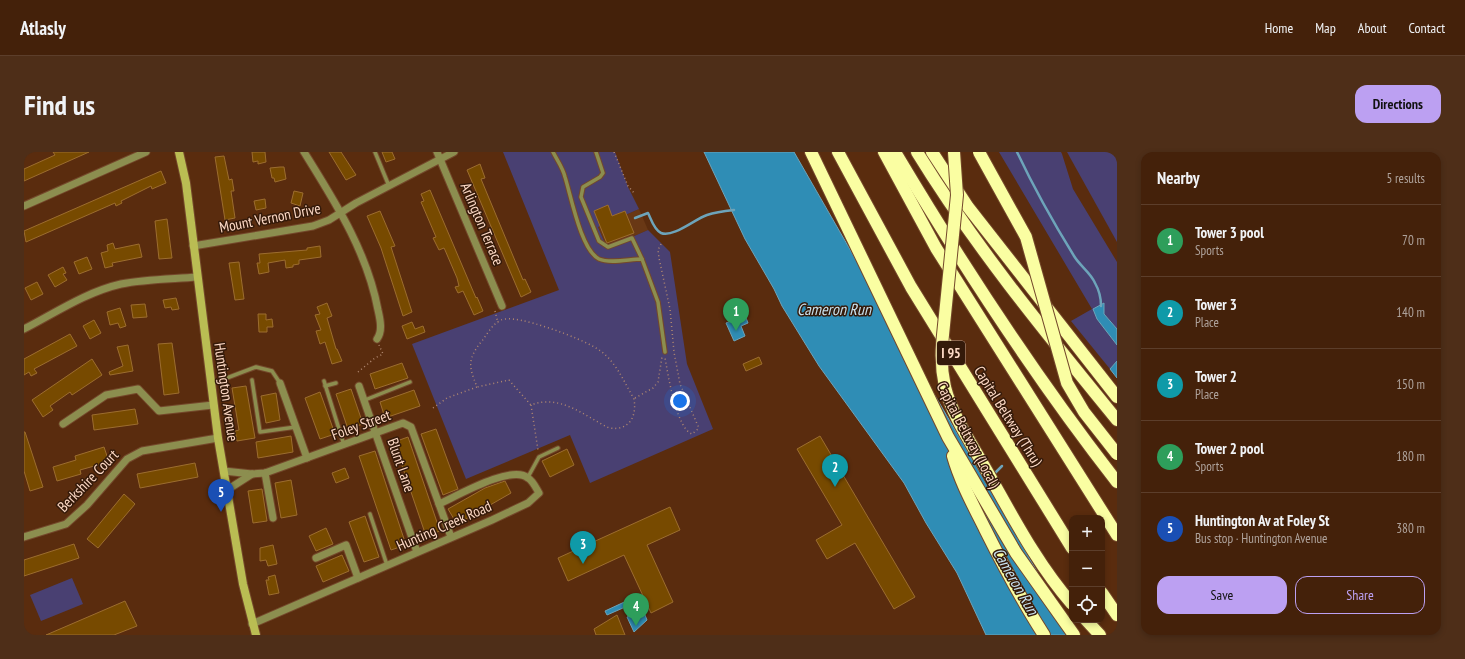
<!DOCTYPE html>
<html lang="en">
<head>
<meta charset="utf-8">
<style>
	:root { --surface:#44210a; --page:#4e2e18; --text:#f1f3f6; --muted:#afa39c; --line:#5c3e2b; --accent:#bca0f2 }
	body { margin:0; font-family:"PT Sans Narrow",sans-serif; background:var(--page); color:var(--text) }
	.controls { position:absolute; right:12px; bottom:12px; display:grid; overflow:hidden; border-radius:8px; box-shadow:0 2px 6px #0003 }
	.controls button { width:36px; height:36px; display:grid; place-items:center; padding:0; border:0; border-bottom:1px solid var(--line); background:var(--surface); color:var(--text); font:20px sans-serif }
	.you { position:absolute; left:656px; top:249px; width:14px; height:14px; margin:-10px; border:3px solid #fff; border-radius:50%; background:#1a73e8; box-shadow:0 0 0 6px #1a73e833 }
	.badge { display:grid; place-items:center; width:26px; height:26px; border-radius:50%; background:var(--accent); color:#fff; font-size:13px; font-weight:700 }
	.pin { position:absolute; translate:-50% -33px; filter:drop-shadow(0 1px 2px #0008) }
	.pin::after { content:''; position:absolute; top:21px; width:14px; height:12px; background:inherit; clip-path:polygon(0 0,100% 0,50% 100%) }
	.list { margin:0; padding:0; list-style:none }
	h2 { display:flex; justify-content:space-between; align-items:center; height:52px; margin:0; padding:0 16px; font-size:17px }
	h2 small { font-size:13px; font-weight:400; color:var(--muted) }
	.list li { display:grid; grid-template-columns:26px 1fr auto; gap:12px; align-items:center; box-sizing:border-box; height:72px; padding:0 16px; border-top:1px solid var(--line) }
	.list b { display:block; font-size:15px; white-space:nowrap }
	.list p { margin:0; font-size:13px; white-space:nowrap; color:var(--muted) }
	.list em { font-size:13px; font-style:normal; color:var(--muted) }
	.actions { display:flex; gap:8px; padding:12px 16px }
	.actions a { flex:1; padding:9px 0; border:1px solid var(--accent); border-radius:12px; text-align:center; font-size:14px; color:var(--accent) }
	.actions .main { background:var(--accent); color:#111 }
	.icon { flex:none; width:22px; height:22px; fill:none; stroke:currentColor; stroke-width:2; stroke-linecap:round; stroke-linejoin:round }
	.map { position:relative; flex:none; width:1093px; height:483px; overflow:hidden; border-radius:12px }
	header { display:flex; align-items:center; gap:24px; box-sizing:border-box; height:56px; padding:0 20px; background:var(--surface); border-bottom:1px solid var(--line) }
	header strong { font-size:19px }
	nav { display:flex; gap:22px; margin-inline-start:auto; font-size:14px }
	.intro { display:flex; align-items:center; justify-content:space-between; box-sizing:border-box; height:96px; padding:0 24px }
	h1 { margin:0; font-size:28px }
	.button { padding:10px 18px; border-radius:12px; background:var(--accent); color:#111; font-size:14px; font-weight:700 }
	main { display:flex; gap:24px; padding:0 24px }
	aside { flex:1; background:var(--surface); border-radius:12px; box-shadow:0 2px 6px #0003 }
	.map>svg:first-child { display:block }
</style>
</head>
<body>
<header>
<strong>Atlasly</strong>
<nav><a>Home</a><a>Map</a><a>About</a><a>Contact</a></nav>
</header>
<div class="intro"><h1>Find us</h1><a class="button">Directions</a></div>
<main>
<div class="map">
<svg width="1093" height="483" viewBox="0 0 1093 483">
	<rect width="100%" height="100%" fill="#5a2c0e"/>
	<polygon fill="#693815" points="615,57 624,78 583,96 574,75"/>
	<g fill="#494072">
		<polygon points="479,0 591,0 604,35 615,57 574,75 583,96 624,78 646,100 663,212 689,277 566,331 546,283 442,327 388,192 535,138"/>
		<polygon points="975,0 1037,0 1038,2 1049,37 1093,110 1093,177 1080,162 1073,167 1093,193 1093,209 1086,217 1047,169 1068,157"/>
		<polygon points="1043,0 1093,0 1093,90"/>
		<polygon points="48,426 59,452 17,469 6,443"/>
	</g>
	<g fill="#2f8db5" stroke="#6da4ba">
		<path d="M680,0H770C862,162 958,321 1049,483H962L933,421L902,371L880,331L795,214L758,154L750,137L721,87Z"/>
		<polygon points="1080,151 1080,162 1093,177 1093,193 1073,167 1069,157"/>
		<polygon points="721,163 724,171 717,174 721,184 710,189 702,171"/>
		<polygon points="1093,209 1093,226 1086,217"/>
		<polygon points="609,446 612,453 609,454 608,452 583,463 581,459"/>
		<polygon points="619,458 623,468 610,480 603,465"/>
	</g>
	<g fill="none" stroke-linecap="round" stroke-linejoin="round">
		<g stroke="#6da4ba" stroke-width="2.5">
			<path d="M993,0C1010,36 1029,70 1050,104C1056,114 1067,121 1071,131C1075,138 1077,146 1077,154"/>
			<path d="M611,66L624,61C627,67 630,78 637,81C649,86 671,67 683,63C692,60 701,59 710,58"/>
			<polyline points="969,323 978,314"/>
		</g>
	</g>
	<g fill="#774a00" stroke="#9c6d2f">
		<polygon points="29,0 65,0 0,29 0,17 31,3"/>
		<polygon points="228,0 241,0 242,10 234,12 234,9 229,10"/>
		<polygon points="305,0 317,0 332,23 322,28"/>
		<polygon points="358,0 368,0 371,7 362,10"/>
		<polygon points="200,4 205,28 208,27 210,39 207,39 211,66 201,68 191,5"/>
		<polygon points="456,12 461,26 457,27 499,128 501,127 507,140 497,145 443,18"/>
		<polygon points="256,15 260,15 262,27 251,30 250,26 248,26 246,16"/>
		<polygon points="137,19 142,31 128,37 127,34 97,49 98,51 92,54 91,51 2,90 0,79"/>
		<polygon points="406,38 452,146 453,145 459,159 450,163 439,139 434,141 431,135 435,134 433,126 421,98 420,96 415,98 409,86 412,85 397,50 400,49 397,42"/>
		<polygon points="270,39 279,41 276,54 267,51"/>
		<polygon points="241,47 242,56 232,58 230,49"/>
		<polygon points="584,53 588,64 601,59 610,81 583,91 582,89 570,59"/>
		<polygon points="356,59 371,94 367,95 388,160 379,164 357,96 343,64"/>
		<polygon points="143,67 148,106 135,107 131,69"/>
		<polygon points="89,91 91,97 115,92 118,105 88,111 89,114 81,116 77,101 84,99 83,93"/>
		<polygon points="296,94 297,105 275,108 275,112 269,113 269,115 262,116 261,108 244,111 245,120 235,122 233,111 236,111 235,102 283,98 283,96"/>
		<polygon points="63,105 68,117 55,122 50,110"/>
		<polygon points="215,110 220,147 211,148 205,111"/>
		<polygon points="39,115 42,121 39,122 43,128 31,135 24,123"/>
		<polygon points="13,130 19,142 7,148 1,136"/>
		<polygon points="152,146 155,157 148,158 147,155 141,156 139,148"/>
		<polygon points="303,151 308,164 303,166 312,197 313,197 318,209 308,212 301,190 296,192 292,179 297,178 291,163 296,162 293,155"/>
		<polygon points="121,152 123,165 109,166 107,153"/>
		<polygon points="96,156 102,174 96,176 94,171 86,173 83,160"/>
		<polygon points="234,162 242,162 242,168 248,167 249,175 243,175 243,180 235,180"/>
		<polygon points="70,168 77,181 66,187 59,174"/>
		<polygon points="388,170 391,177 399,174 401,180 383,187 378,174"/>
		<polygon points="46,182 53,194 10,217 13,221 7,224 5,220 0,223 0,207"/>
		<polygon points="148,191 155,241 140,243 134,192"/>
		<polygon points="104,193 109,219 86,223 85,220 99,214 93,195"/>
		<polygon points="735,205 738,212 722,219 719,212"/>
		<polygon points="68,207 78,223 48,243 46,240 26,254 29,258 19,265 8,248"/>
		<polygon points="378,211 384,226 351,237 346,222"/>
		<polygon points="222,234 231,286 213,289 211,279 215,278 208,236"/>
		<polygon points="327,237 339,272 324,277 312,242"/>
		<polygon points="390,238 396,254 361,266 356,250"/>
		<polygon points="296,240 311,282 296,287 281,246"/>
		<polygon points="252,241 256,268 242,271 237,244"/>
		<polygon points="111,257 114,272 70,278 68,263"/>
		<polygon points="412,277 434,337 419,343 397,282"/>
		<polygon points="0,280 1,280 19,335 6,339 0,319"/>
		<polygon points="267,284 269,300 234,306 232,290"/>
		<polygon points="796,284 891,445 870,457 831,391 803,407 792,388 818,373 773,297"/>
		<polygon points="384,285 416,379 402,384 370,290"/>
		<polygon points="80,295 84,307 80,308 81,311 56,318 57,322 33,329 29,315 52,308 51,304"/>
		<polygon points="543,297 550,313 526,325 518,309"/>
		<polygon points="351,299 382,393 367,398 335,304"/>
		<polygon points="171,311 174,325 116,336 113,322"/>
		<polygon points="321,316 325,326 312,331 308,321"/>
		<polygon points="267,328 273,363 257,366 251,331"/>
		<polygon points="481,329 487,341 433,372 424,357 461,336"/>
		<polygon points="238,337 243,369 229,371 224,339"/>
		<polygon points="100,342 111,352 74,396 63,387"/>
		<polygon points="646,355 656,378 623,393 649,450 627,461 600,403 544,429 534,406"/>
		<polygon points="341,364 355,405 340,410 325,370"/>
		<polygon points="302,376 309,392 292,399 285,384"/>
		<polygon points="50,392 55,406 0,424 0,408"/>
		<polygon points="249,393 253,412 244,414 242,408 236,409 236,396"/>
		<polygon points="318,403 325,419 299,430 292,414"/>
		<polygon points="251,423 255,441 245,443 242,428 245,428 244,425"/>
		<polygon points="101,449 113,474 90,483 22,483"/>
		<polygon points="593,463 601,483 572,483 570,477"/>
	</g>
	<g fill="none" stroke-linecap="round" stroke-linejoin="round">
		<g stroke="#74482b" stroke-width="5.5">
			<g id="service">
				<polyline points="351,0 365,34"/>
				<path d="M529,0C533,8 539,16 541,25C547,44 557,98 575,107C586,112 606,107 618,107L634,150L641,200"/>
				<polyline points="572,0 579,21 576,25 559,35 557,45 575,89 584,95 608,86 618,107"/>
				<polyline points="228,228 236,280 272,275"/>
				<polyline points="300,229 320,293"/>
				<polyline points="187,232 232,215 248,219 256,231"/>
				<polyline points="301,234 312,231"/>
				<polyline points="341,248 386,230"/>
				<polyline points="504,325 515,305 534,296"/>
				<polyline points="346,362 363,413"/>
			</g>
		</g>
		<g stroke="#74482b" stroke-width="9">
			<g id="minor">
				<path d="M280,0C311,50 343,99 354,158C356,167 359,179 353,187"/>
				<polyline points="413,0 478,154"/>
				<polyline points="0,54 122,0"/>
				<polyline points="169,94 289,74 305,68 332,51 430,0"/>
				<path d="M0,177C31,161 62,140 97,132C121,127 148,127 173,125"/>
				<polyline points="256,231 283,306"/>
				<polyline points="335,234 393,400"/>
				<polyline points="39,272 82,243 114,237 135,259 189,253"/>
				<polyline points="200,319 228,322 241,321 379,271 387,275 427,385"/>
				<polyline points="241,321 249,366"/>
				<polyline points="203,338 228,322"/>
				<polyline points="0,385 42,372 63,353 103,307 118,299 194,286"/>
				<polyline points="292,406 322,393 334,426"/>
				<path d="M228,472L468,368L504,351L515,341C512,336 509,329 504,326C488,312 433,344 415,352"/>
			</g>
		</g>
		<g stroke="#74482b" stroke-width="10">
			<polyline id="secondary" points="155,0 162,31 194,286 219,432 232,483"/>
		</g>
		<g stroke="#74482b" stroke-width="14">
			<g id="motorway">
				<polyline points="787,0 924,285 992,401 1050,483"/>
				<polyline points="814,0 887,135 1048,396"/>
				<polyline points="860,0 912,96 1093,383"/>
				<path d="M871,0C939,114 1011,225 1093,330"/>
				<path d="M893,0C952,96 1022,181 1093,268"/>
				<polyline points="908,0 944,55 1093,245"/>
				<path d="M929,304C936,329 949,353 961,377C979,413 998,449 1020,483"/>
				<polyline points="1078,441 1093,463"/>
				<polyline points="1062,468 1076,483"/>
			</g>
		</g>
		<g stroke="#b18870" stroke-width="1.5" stroke-dasharray="1 3" stroke-linecap="butt">
			<polyline points="590,0 604,34 611,42"/>
			<path d="M637,92L634,98L635,106L646,157L650,200L656,232L674,274V277L668,282C652,276 644,222 641,206"/>
			<polyline points="471,159 474,171"/>
			<polyline points="334,220 351,206 359,202 355,193"/>
			<polyline points="611,246 629,236 634,230 638,205"/>
			<polyline points="507,253 514,298"/>
			<path d="M409,256L423,246L453,235C445,215 443,208 457,190C463,183 468,172 477,168C492,161 558,187 572,196C591,207 599,228 610,247C613,265 605,279 585,276C559,263 536,242 507,253L485,228L453,235"/>
		</g>
		<use href="#service" stroke="#8c8e4f" stroke-width="3.5"/>
		<use href="#minor" stroke="#8c8e4f" stroke-width="7"/>
		<use href="#secondary" stroke="#babd53" stroke-width="8"/>
		<use href="#motorway" stroke="#fafea2" stroke-width="12"/>
		<g stroke="#74482b" stroke-width="14" stroke-linecap="butt">
			<g id="motorway-bridge">
				<path d="M930,0L933,43L918,193C917,207 918,221 921,235C928,263 946,289 960,314C987,361 1012,411 1048,452"/>
				<polyline points="955,0 1002,85 1043,231 1060,260 1093,302"/>
			</g>
		</g>
		<use href="#motorway-bridge" stroke="#fafea2" stroke-width="12"/>
	</g>
	<g text-anchor="middle" stroke-width="3" stroke-linejoin="round" paint-order="stroke">
		<rect fill="#341a0a" stroke="#c1a08e" stroke-width="1" x="913" y="189" width="28" height="24" rx="3"/>
		<g font-size="14" font-weight="bold" fill="#fedac6">
			<text x="927" y="206">I 95</text>
		</g>
		<g font-size="15" fill="#fedac6" stroke="#341a0a">
			<text transform="translate(246 66) rotate(-11)" y="5">Mount Vernon Drive</text>
			<text transform="translate(458 72) rotate(67)" y="5">Arlington Terrace</text>
			<text transform="translate(202 240) rotate(82)" y="5">Huntington Avenue</text>
			<text transform="translate(984 264) rotate(58)" y="5">Capital Beltway (Thru)</text>
			<text transform="translate(337 273) rotate(-20)" y="5">Foley Street</text>
			<text transform="translate(944 283) rotate(62)" y="5">Capital Beltway (Local)</text>
			<text transform="translate(377 313) rotate(71)" y="5">Blunt Lane</text>
			<text transform="translate(64 329) rotate(-46)" y="5">Berkshire Court</text>
			<text transform="translate(420 374) rotate(-24)" y="5">Hunting Creek Road</text>
		</g>
		<g font-size="16" font-style="italic" fill="#c8e1ee" stroke="#341a0a">
			<text x="810" y="163">Cameron Run</text>
			<text transform="translate(992 429) rotate(60)" y="6">Cameron Run</text>
		</g>
	</g>
</svg>
<div class="controls">
<button>+</button>
<button>−</button>
<button><svg class="icon" aria-label="locate" viewBox="0 0 24 24"><circle cx="12" cy="12" r="6"/><path d="M12 2v4M12 18v4M2 12h4M18 12h4"/></svg></button>
</div>
<div class="you"></div>
<div class="pin badge" style="left:712px;top:179px;background:#2e9e5b">1</div>
<div class="pin badge" style="left:811px;top:335px;background:#0f9aa8">2</div>
<div class="pin badge" style="left:559px;top:412px;background:#0f9aa8">3</div>
<div class="pin badge" style="left:612px;top:474px;background:#2e9e5b">4</div>
<div class="pin badge" style="left:197px;top:360px;background:#1a4fb4">5</div>
</div>
<aside>
<h2>Nearby<small>5 results</small></h2>
<ul class="list">
<li><span class="badge" style="background:#2e9e5b">1</span><div><b>Tower 3 pool</b><p>Sports</p></div><em>70 m</em></li>
<li><span class="badge" style="background:#0f9aa8">2</span><div><b>Tower 3</b><p>Place</p></div><em>140 m</em></li>
<li><span class="badge" style="background:#0f9aa8">3</span><div><b>Tower 2</b><p>Place</p></div><em>150 m</em></li>
<li><span class="badge" style="background:#2e9e5b">4</span><div><b>Tower 2 pool</b><p>Sports</p></div><em>180 m</em></li>
<li><span class="badge" style="background:#1a4fb4">5</span><div><b>Huntington Av at Foley St</b><p>Bus stop · Huntington Avenue</p></div><em>380 m</em></li>
</ul>
<div class="actions"><a class="main">Save</a><a>Share</a></div>
</aside>
</main>
</body>
</html>
